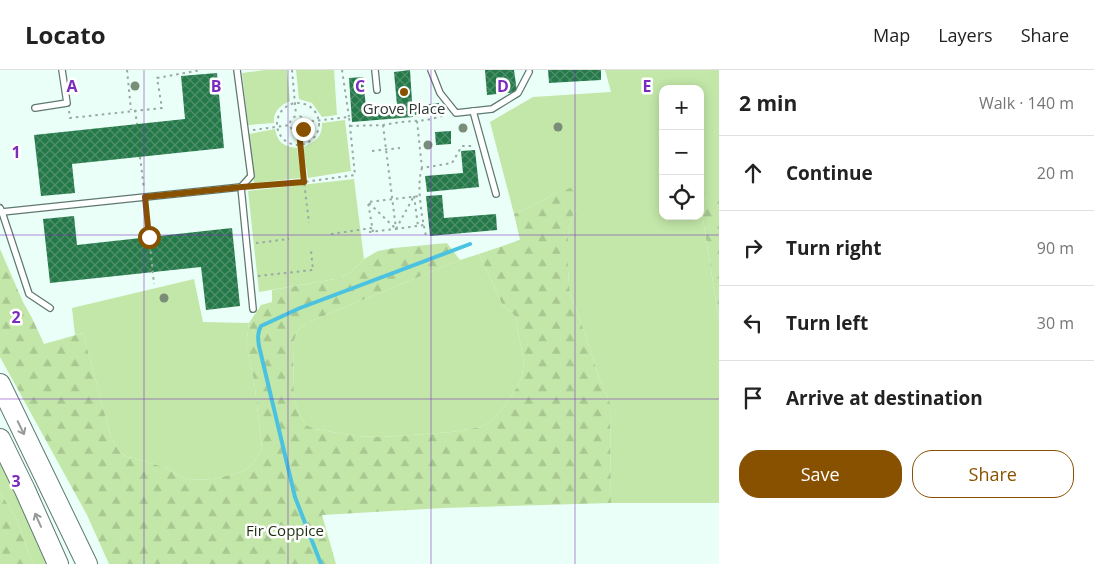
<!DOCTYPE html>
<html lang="en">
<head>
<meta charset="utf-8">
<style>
	:root { --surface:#fff; --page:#f2f2f2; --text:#222; --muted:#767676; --line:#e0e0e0; --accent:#875100 }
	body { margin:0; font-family:"Open Sans",sans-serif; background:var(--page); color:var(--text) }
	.controls { position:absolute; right:15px; top:15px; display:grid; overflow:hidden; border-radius:10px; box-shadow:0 2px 12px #0003 }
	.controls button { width:45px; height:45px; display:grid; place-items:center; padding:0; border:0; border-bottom:1px solid var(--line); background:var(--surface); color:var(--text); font:25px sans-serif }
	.stop { position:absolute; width:15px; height:15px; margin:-11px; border:4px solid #875100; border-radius:50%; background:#fff }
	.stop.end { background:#875100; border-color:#fff; box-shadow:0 1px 5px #0008 }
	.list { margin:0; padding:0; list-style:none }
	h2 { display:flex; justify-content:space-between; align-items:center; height:65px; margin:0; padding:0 20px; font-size:21px }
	h2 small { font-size:16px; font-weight:400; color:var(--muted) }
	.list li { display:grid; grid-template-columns:32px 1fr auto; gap:15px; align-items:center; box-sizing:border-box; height:75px; padding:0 20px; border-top:1px solid var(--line) }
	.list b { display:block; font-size:19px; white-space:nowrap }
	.list em { font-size:16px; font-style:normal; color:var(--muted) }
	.actions { display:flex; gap:10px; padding:15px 20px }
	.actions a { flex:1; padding:11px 0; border:1px solid var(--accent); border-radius:20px; text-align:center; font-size:18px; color:var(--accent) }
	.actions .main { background:var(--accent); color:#fff }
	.icon { flex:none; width:28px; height:28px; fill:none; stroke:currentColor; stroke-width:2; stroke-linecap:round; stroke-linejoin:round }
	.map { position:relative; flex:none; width:719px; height:494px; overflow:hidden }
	header { display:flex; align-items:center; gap:30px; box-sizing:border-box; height:70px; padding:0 25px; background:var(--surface); border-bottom:1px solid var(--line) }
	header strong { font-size:24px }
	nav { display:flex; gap:28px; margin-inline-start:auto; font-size:18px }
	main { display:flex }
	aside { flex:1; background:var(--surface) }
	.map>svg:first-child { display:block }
</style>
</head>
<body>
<header>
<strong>Locato</strong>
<nav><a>Map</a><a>Layers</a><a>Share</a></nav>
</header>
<main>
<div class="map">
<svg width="719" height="494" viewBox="0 0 719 494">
	<defs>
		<pattern id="forest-firs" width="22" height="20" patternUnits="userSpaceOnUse" patternTransform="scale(1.25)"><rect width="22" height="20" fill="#c3e7a8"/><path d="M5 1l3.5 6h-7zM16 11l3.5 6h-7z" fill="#a8c791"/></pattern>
		<pattern id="building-cross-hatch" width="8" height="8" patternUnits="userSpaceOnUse" patternTransform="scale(1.25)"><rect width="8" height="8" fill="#237948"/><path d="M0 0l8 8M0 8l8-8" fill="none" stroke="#528f6d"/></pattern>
	</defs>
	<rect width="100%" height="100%" fill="#eafff8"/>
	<g fill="#c3e7a8" fill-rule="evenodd">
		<path d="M265,0H287L290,31C280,36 273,41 274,53L248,55L242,3Z"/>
		<polygon points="296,0 334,0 337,45 322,47 312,33 299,29"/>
		<path d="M605,0H719V127H707L701,137L719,250V433H611L610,333L600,310L584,261L570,224L568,201V165L572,147L578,136L558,121L544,130L514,144L490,52L533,27L611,22ZM663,19H700V146H663Z"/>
		<path d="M345,50L351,101L308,108L303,77C316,71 322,68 322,53Z"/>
		<path d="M275,59C278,73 283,76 297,78L301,108L254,113L249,64Z"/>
		<polygon points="354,109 364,189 352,201 341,208 259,222 248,121"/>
		<polygon points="479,184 502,234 515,246 524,292 522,306 518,316 501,340 490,352 480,357 452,362 383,367 356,366 315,359 306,355 300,345 294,330 293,273 298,260 309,252 460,190"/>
		<polygon points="194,209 203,252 249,253 246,275 254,310 262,378 252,395 242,402 213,409 188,410 177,405 167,398 134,388 126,387 118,379 111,367 83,263 75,265 72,238"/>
		<polygon points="0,393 51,494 33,494 16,448 0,422"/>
	</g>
	<g fill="url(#forest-firs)">
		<polygon points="571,118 579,129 578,136 572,147 568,165 568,201 570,224 584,261 600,310 610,333 611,433 443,438 322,445 336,494 109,494 87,445 0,287 0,179 23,232 32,248 44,274 83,263 111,367 118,379 126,387 134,388 167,398 177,405 188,410 213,409 242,402 252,395 262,378 254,310 246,275 249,253 261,235 272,232 272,220 341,208 352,201 364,189 378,181 394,178 447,173 460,190 309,252 298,260 293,273 294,330 300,345 306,355 315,359 356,366 383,367 452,362 480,357 490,352 501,340 518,316 522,306 524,292 515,246 502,234 479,184 520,170 514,144 544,130 558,121"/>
		<polygon points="707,127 719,127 719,250 701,137"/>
		<polygon points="0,422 16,448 33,494 0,494"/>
	</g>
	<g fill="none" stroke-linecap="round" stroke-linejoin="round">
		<path stroke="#4cc2e1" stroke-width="4" d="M321,494L295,427L259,276C258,269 257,263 261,256L300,238L470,174"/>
	</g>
	<g fill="url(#building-cross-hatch)">
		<polygon points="410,0 413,47 352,52 349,8 363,7 366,38 397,35 394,2"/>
		<polygon points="485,0 514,0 517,22 487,25"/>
		<polygon points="548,0 601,0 601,10 549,13"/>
		<polygon points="217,3 224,78 72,94 75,123 41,126 34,65 185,49 181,6"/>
		<polygon points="439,33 440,42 415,45 414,36"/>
		<polygon points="451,61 451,74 436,75 435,62"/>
		<polygon points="475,80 479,117 427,122 425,106 463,103 461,81"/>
		<polygon points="442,125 444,148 496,144 497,160 430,166 426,126"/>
		<polygon points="74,146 77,175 232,158 240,236 206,240 201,197 50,213 43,149"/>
	</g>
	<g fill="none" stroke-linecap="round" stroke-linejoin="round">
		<g stroke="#607871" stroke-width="8">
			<g id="lane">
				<polyline points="375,0 377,20"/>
				<polyline points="431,0 440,23 456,43 492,39 518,23 529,2"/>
				<polyline points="35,38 67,33 62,0"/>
				<polyline points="473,41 496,124"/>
				<polyline points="241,117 253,239"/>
				<polyline points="0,138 2,142 29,224 50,238"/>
				<polyline points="2,142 241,117 251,106 237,0"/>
			</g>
		</g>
		<g stroke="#607871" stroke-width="22">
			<g id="highway">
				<polyline points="0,314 87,494"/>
				<polyline points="0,369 25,420 58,494"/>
			</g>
		</g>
		<g stroke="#99a9a4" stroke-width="2" stroke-dasharray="2.5 4" stroke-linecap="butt">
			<polyline points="127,0 131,40"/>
			<polyline points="292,0 296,45"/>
			<polyline points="342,0 349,47"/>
			<circle cx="298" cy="54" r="21"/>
			<polyline points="135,40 137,54"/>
			<polyline points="69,41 70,48 162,38 157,8 201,0"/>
			<circle cx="298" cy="54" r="8"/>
			<polyline points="417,51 422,98 452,93 462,76 473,76"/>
			<polyline points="305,52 349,47 355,105 304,112 309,153"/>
			<polyline points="383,55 396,159 424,155"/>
			<polyline points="350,56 383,55 401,52 427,50 446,45"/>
			<polyline points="253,60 290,55"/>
			<polyline points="372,81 400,78"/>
			<polyline points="140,87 144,119"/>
			<path d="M422,98C416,115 422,148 426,166"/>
			<polyline points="255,116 304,112 299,61"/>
			<polyline points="414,126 418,156"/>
			<polyline points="369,133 396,159"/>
			<polyline points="146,136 154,214"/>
			<polyline points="396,159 414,126"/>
			<polyline points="369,162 396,159"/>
			<polyline points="373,162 368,132 420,126"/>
			<polyline points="331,164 372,158"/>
			<polyline points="256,173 289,169"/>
			<polyline points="258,206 313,200 311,180"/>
		</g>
		<use href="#lane" stroke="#fff" stroke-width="5.5"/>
		<use href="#highway" stroke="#fff" stroke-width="20"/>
	</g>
	<g fill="#7a8d78">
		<circle cx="135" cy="16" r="4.5"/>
		<circle cx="558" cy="57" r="4.5"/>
		<circle cx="463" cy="58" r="4.5"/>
		<circle cx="428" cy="75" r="4.5"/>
		<circle cx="164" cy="228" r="4.5"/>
	</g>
	<defs><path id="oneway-shaft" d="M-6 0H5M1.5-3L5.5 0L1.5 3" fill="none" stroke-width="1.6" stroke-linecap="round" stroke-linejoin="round" transform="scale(1.25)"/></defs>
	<g stroke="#969b9a">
		<use href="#oneway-shaft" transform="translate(21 358) rotate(64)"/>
		<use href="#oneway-shaft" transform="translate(38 450) rotate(-114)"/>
	</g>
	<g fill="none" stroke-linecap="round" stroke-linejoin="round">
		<polyline stroke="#875100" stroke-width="6" points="149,167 145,127 242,117 304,112 299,61 303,59"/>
	</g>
	<path fill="none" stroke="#7b2cbf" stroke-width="1" stroke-opacity="0.55" d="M144,0V494M288,0V494M431,0V494M575,0V494M0,165H719M0,329H719"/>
	<circle fill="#875100" stroke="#fff" stroke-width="2" cx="404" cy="22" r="5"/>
	<g text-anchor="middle" stroke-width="5" stroke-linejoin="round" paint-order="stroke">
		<g font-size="15" fill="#2d3734" stroke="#fff">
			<text x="404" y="44">Grove Place</text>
		</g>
		<g font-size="15" fill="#1e2f0f" stroke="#fff">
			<text x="285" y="466">Fir Coppice</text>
		</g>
	</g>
	<g font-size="16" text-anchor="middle" font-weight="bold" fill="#7b2cbf" stroke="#fff" stroke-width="5" stroke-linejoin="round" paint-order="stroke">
		<text x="72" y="22">A</text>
		<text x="216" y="22">B</text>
		<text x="360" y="22">C</text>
		<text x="503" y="22">D</text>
		<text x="647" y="22">E</text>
		<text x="16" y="88">1</text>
		<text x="16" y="253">2</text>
		<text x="16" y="417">3</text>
	</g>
</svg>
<div class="controls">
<button>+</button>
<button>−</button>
<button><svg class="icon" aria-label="locate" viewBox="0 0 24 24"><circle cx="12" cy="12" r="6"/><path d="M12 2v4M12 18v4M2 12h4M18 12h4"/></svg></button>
</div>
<div class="stop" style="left:149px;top:167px"></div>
<div class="stop end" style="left:303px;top:59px"></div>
</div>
<aside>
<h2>2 min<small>Walk · 140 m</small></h2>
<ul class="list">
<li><svg class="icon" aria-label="ahead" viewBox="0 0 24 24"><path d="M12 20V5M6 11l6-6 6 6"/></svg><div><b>Continue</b></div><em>20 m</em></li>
<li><svg class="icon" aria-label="right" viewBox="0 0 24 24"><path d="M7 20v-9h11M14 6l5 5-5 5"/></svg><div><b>Turn right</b></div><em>90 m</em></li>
<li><svg class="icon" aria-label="left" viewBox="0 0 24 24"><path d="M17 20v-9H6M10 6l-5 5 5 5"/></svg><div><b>Turn left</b></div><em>30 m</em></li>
<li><svg class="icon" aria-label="arrive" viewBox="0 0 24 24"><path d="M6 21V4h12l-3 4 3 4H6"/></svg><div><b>Arrive at destination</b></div></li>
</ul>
<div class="actions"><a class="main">Save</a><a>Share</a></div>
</aside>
</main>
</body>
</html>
